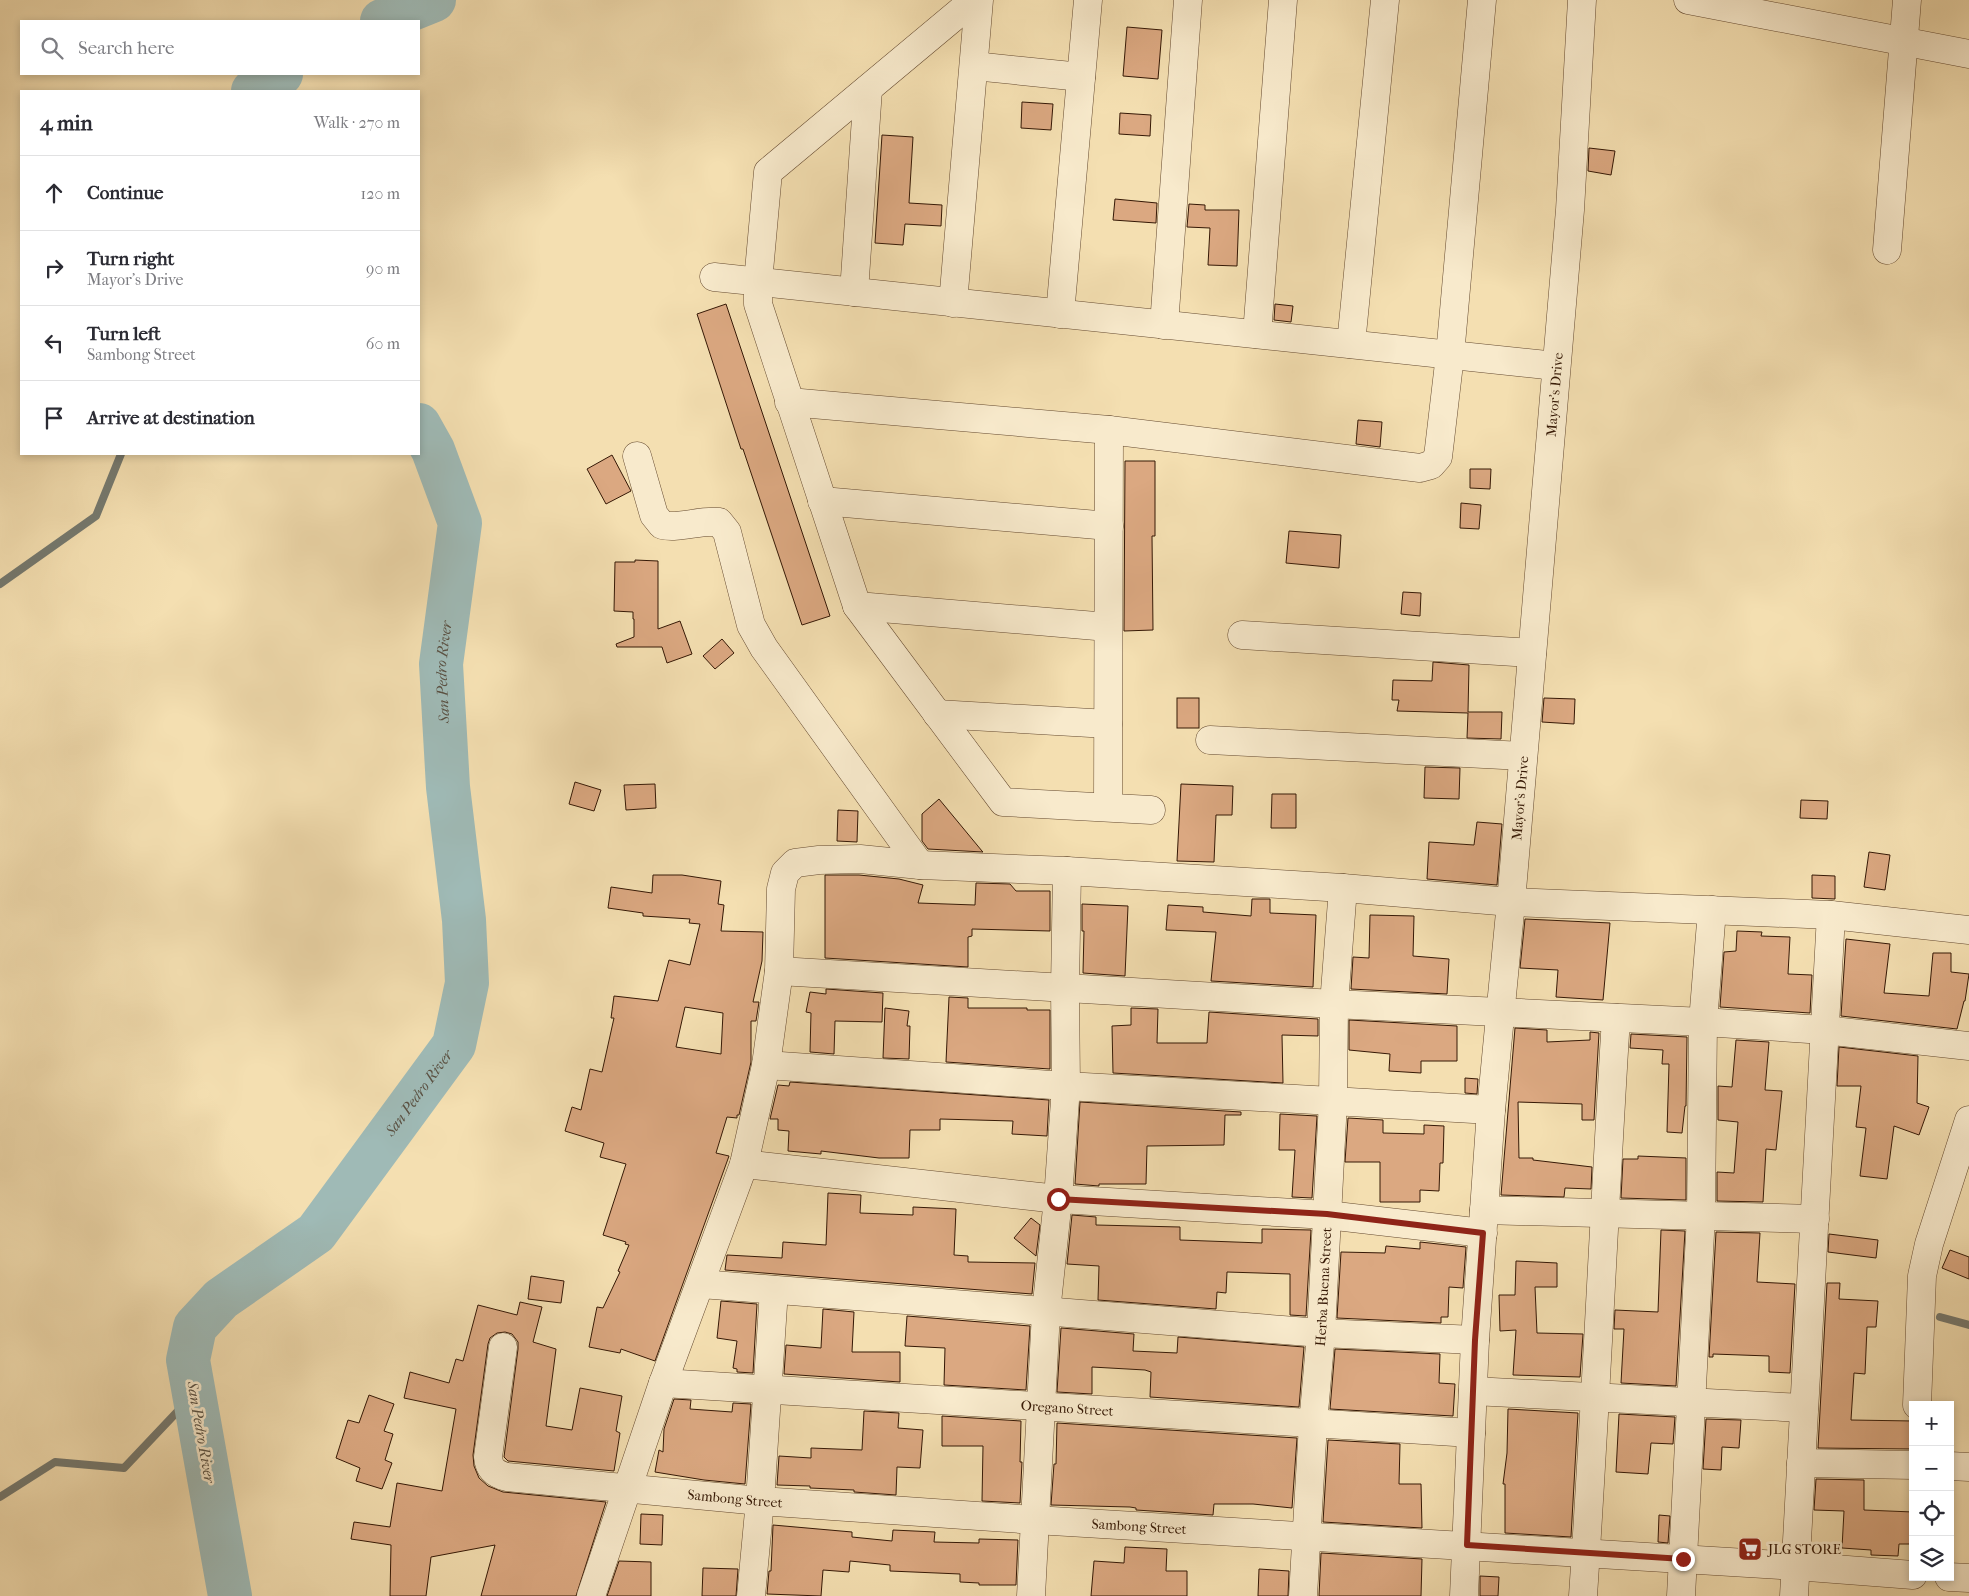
<!DOCTYPE html>
<html lang="en">
<head>
<meta charset="utf-8">
<style>
	:root { --surface:#fff; --page:#f2f2f3; --text:#2b2b33; --muted:#7c7c81; --line:#e1e1e2 }
	body { margin:0; font-family:"IM FELL French Canon",serif; background:var(--page); color:var(--text) }
	.controls { position:absolute; right:15px; bottom:15px; display:grid; overflow:hidden; border-radius:0px; box-shadow:0 2px 8px #0003 }
	.controls button { width:45px; height:45px; display:grid; place-items:center; padding:0; border:0; border-bottom:1px solid var(--line); background:var(--surface); color:var(--text); font:25px sans-serif }
	.stop { position:absolute; width:15px; height:15px; margin:-11px; border:4px solid #8f2418; border-radius:50%; background:#fff }
	.stop.end { background:#8f2418; border-color:#fff; box-shadow:0 1px 5px #0008 }
	.list { margin:0; padding:0; list-style:none }
	h2 { display:flex; justify-content:space-between; align-items:center; height:65px; margin:0; padding:0 20px; font-size:21px }
	h2 small { font-size:16px; font-weight:400; color:var(--muted) }
	.list li { display:grid; grid-template-columns:32px 1fr auto; gap:15px; align-items:center; box-sizing:border-box; height:75px; padding:0 20px; border-top:1px solid var(--line) }
	.list b { display:block; font-size:19px; white-space:nowrap }
	.list p { margin:0; font-size:16px; white-space:nowrap; color:var(--muted) }
	.list em { font-size:16px; font-style:normal; color:var(--muted) }
	.icon { flex:none; width:28px; height:28px; fill:none; stroke:currentColor; stroke-width:2; stroke-linecap:round; stroke-linejoin:round }
	.map { position:relative; flex:none; width:1969px; height:1596px; overflow:hidden }
	.search { position:absolute; background:var(--surface); box-shadow:0 2px 8px #0003; left:20px; top:20px; width:400px; height:55px; display:flex; align-items:center; gap:12px; box-sizing:border-box; padding:0 18px; border-radius:0px; color:var(--muted); font-size:19px }
	.panel { position:absolute; background:var(--surface); box-shadow:0 2px 8px #0003; left:20px; top:90px; width:400px; height:365px; border-radius:0px }
	.map>svg:first-child { display:block }
</style>
</head>
<body>
<div class="map">
<svg width="1969" height="1596" viewBox="0 0 1969 1596">
	<rect width="100%" height="100%" fill="#f4dfb1"/>
	<filter id="stains"><feTurbulence type="fractalNoise" baseFrequency=".004" numOctaves="4"/><feColorMatrix values="0 0 0 0 .2 0 0 0 0 .09 0 0 0 0 .02 0 0 0 .5 -.17"/></filter>
	<radialGradient id="worn" r=".72"><stop offset=".6" stop-color="#630" stop-opacity="0"/><stop offset="1" stop-color="#630" stop-opacity=".3"/></radialGradient>
	<g fill="none" stroke-linecap="round" stroke-linejoin="round">
		<g stroke="#75796f" stroke-width="8">
			<polyline points="0,584 96,516 121,454"/>
			<polyline points="1940,1317 1969,1325"/>
			<polyline points="0,1497 55,1462 124,1468 194,1394"/>
		</g>
		<g stroke="#9fbab6" stroke-width="44">
			<polyline points="382,21 434,0"/>
			<polyline points="253,91 281,74"/>
			<path id="s1" d="M230,1596L188,1360L195,1327L221,1299L316,1233L454,1045L467,983L464,920L448,787L441,664L460,523L433,450L419,425"/>
		</g>
	</g>
	<g fill="#dba881" stroke="#351805" fill-rule="evenodd">
		<polygon points="1127,27 1162,30 1158,79 1123,76"/>
		<polygon points="1022,102 1053,104 1051,130 1021,128"/>
		<polygon points="1120,113 1151,115 1150,136 1119,134"/>
		<polygon points="882,135 913,137 909,203 942,205 941,226 905,224 903,245 875,243"/>
		<polygon points="1589,148 1615,151 1611,175 1588,171"/>
		<polygon points="1115,199 1157,203 1156,223 1113,220"/>
		<polygon points="1189,204 1205,205 1205,210 1239,210 1237,266 1208,265 1210,228 1187,227"/>
		<polygon points="726,304 830,616 802,625 743,449 741,449 697,314"/>
		<polygon points="1275,304 1293,306 1291,322 1274,320"/>
		<polygon points="1358,420 1382,422 1380,447 1356,444"/>
		<polygon points="612,455 631,491 606,504 587,469"/>
		<polygon points="1125,461 1155,461 1155,536 1152,536 1153,630 1124,631"/>
		<polygon points="1470,469 1491,469 1490,489 1470,488"/>
		<polygon points="1461,503 1481,505 1479,529 1460,528"/>
		<polygon points="1289,531 1341,535 1339,568 1286,563"/>
		<polygon points="635,560 658,561 658,629 680,621 692,654 667,663 662,647 617,647 616,644 634,637 634,619 633,619 633,612 614,611 615,562 635,562"/>
		<polygon points="1403,592 1421,593 1420,616 1401,614"/>
		<polygon points="722,639 734,653 715,669 703,656"/>
		<polygon points="1433,662 1469,665 1468,712 1502,712 1501,739 1467,738 1468,713 1397,711 1399,700 1392,700 1393,680 1432,681"/>
		<rect x="1177" y="698" width="22" height="30"/>
		<polygon points="1544,698 1575,699 1574,724 1542,722"/>
		<polygon points="1425,767 1460,768 1459,799 1424,798"/>
		<polygon points="575,782 601,790 594,811 569,804"/>
		<polygon points="655,784 656,808 626,810 624,785"/>
		<polygon points="1181,784 1233,786 1232,815 1216,815 1214,862 1177,861"/>
		<polygon points="1272,794 1296,794 1296,828 1271,828"/>
		<polygon points="939,799 982,851 983,852 928,849 922,841 922,814"/>
		<polygon points="1801,800 1828,801 1827,819 1800,818"/>
		<polygon points="838,810 858,811 857,842 837,841"/>
		<polygon points="1477,822 1502,824 1497,885 1427,879 1429,842 1474,845"/>
		<polygon points="1869,852 1890,855 1885,890 1864,887"/>
		<path d="M653,875H682L721,881L718,904L724,905L721,931L763,932L762,961L753,1002H759L756,1021H751V1062L739,1115H737V1118L727,1117L716,1153L729,1156L655,1361L621,1349L620,1353L589,1347L597,1307L603,1308L620,1272L618,1271L629,1245L625,1244L626,1242L603,1235L626,1164L600,1157L604,1143L565,1131L572,1107L581,1110L590,1069L602,1072L614,1018H611L614,996L658,1001L669,960L690,965L700,924L689,923L690,919L643,916V913L608,908L611,887L652,893ZM685,1007L723,1013L721,1054L676,1047Z"/>
		<polygon points="825,875 859,875 899,879 923,885 918,903 975,905 976,883 1010,884 1016,891 1050,891 1050,931 972,929 972,936 968,937 968,967 825,958"/>
		<polygon points="1812,875 1835,876 1835,899 1812,898"/>
		<polygon points="1252,899 1270,899 1270,913 1316,915 1313,987 1211,981 1216,932 1166,930 1168,905 1203,907 1203,912 1251,916"/>
		<polygon points="1082,904 1128,906 1125,976 1083,973 1084,931 1082,931"/>
		<polygon points="1370,915 1414,916 1413,956 1449,959 1447,994 1351,989 1353,957 1369,958"/>
		<polygon points="1525,919 1610,923 1603,1000 1556,997 1558,970 1520,968"/>
		<polygon points="1737,931 1762,932 1761,936 1790,937 1788,974 1812,975 1810,1013 1720,1007 1724,952 1736,951"/>
		<polygon points="1846,939 1890,944 1884,993 1929,996 1933,953 1951,953 1951,972 1969,974 1965,1001 1964,1001 1957,1029 1841,1016"/>
		<polygon points="826,989 883,993 882,1022 835,1021 834,1054 810,1052 811,1013 806,1012 810,992 826,994"/>
		<polygon points="949,997 968,998 968,1008 1027,1008 1027,1010 1050,1010 1050,1069 946,1062"/>
		<polygon points="885,1008 909,1011 907,1026 910,1026 909,1059 883,1058"/>
		<polygon points="1131,1008 1158,1009 1157,1043 1207,1043 1209,1012 1318,1019 1318,1036 1282,1035 1283,1083 1113,1073 1112,1026 1131,1025"/>
		<polygon points="1349,1020 1457,1026 1457,1061 1421,1061 1421,1073 1389,1071 1390,1054 1349,1050"/>
		<polygon points="1515,1028 1547,1030 1547,1042 1590,1040 1590,1032 1599,1033 1594,1120 1582,1120 1582,1104 1518,1102 1519,1158 1533,1158 1533,1160 1592,1167 1591,1189 1565,1188 1564,1197 1501,1195"/>
		<polygon points="1631,1034 1687,1037 1686,1106 1685,1106 1682,1133 1667,1132 1669,1064 1662,1064 1663,1050 1630,1048"/>
		<polygon points="1736,1040 1769,1042 1765,1090 1782,1091 1776,1150 1766,1149 1763,1202 1717,1201 1717,1172 1734,1173 1738,1122 1718,1120 1718,1086 1732,1087"/>
		<polygon points="1839,1047 1918,1056 1917,1103 1929,1107 1919,1135 1894,1126 1887,1179 1860,1176 1866,1128 1856,1127 1861,1086 1837,1086"/>
		<polygon points="1465,1078 1478,1079 1477,1094 1465,1093"/>
		<polygon points="790,1082 1049,1100 1047,1136 1012,1134 1013,1121 940,1119 940,1130 910,1130 909,1158 879,1158 821,1151 821,1154 788,1151 789,1131 778,1130 778,1119 770,1119 778,1085 789,1086"/>
		<polygon points="1080,1102 1241,1112 1241,1115 1225,1115 1224,1145 1147,1146 1146,1184 1099,1184 1099,1186 1075,1184"/>
		<polygon points="1280,1114 1317,1116 1312,1198 1292,1197 1295,1150 1279,1150"/>
		<polygon points="1348,1118 1383,1120 1383,1133 1424,1134 1424,1125 1444,1126 1443,1163 1440,1163 1439,1191 1420,1190 1420,1202 1380,1202 1380,1162 1345,1162"/>
		<polygon points="1638,1156 1686,1158 1686,1200 1621,1198 1623,1159 1638,1159"/>
		<polygon points="828,1193 861,1195 860,1213 913,1215 913,1207 956,1209 954,1255 968,1256 968,1262 1035,1263 1032,1294 725,1270 727,1255 782,1258 783,1242 826,1245"/>
		<polygon points="1072,1215 1096,1217 1096,1225 1180,1227 1180,1240 1262,1243 1262,1229 1311,1230 1306,1316 1290,1315 1290,1274 1227,1272 1226,1293 1217,1292 1216,1309 1098,1300 1099,1266 1067,1264"/>
		<polygon points="1031,1218 1040,1225 1036,1256 1014,1238"/>
		<polygon points="1661,1230 1685,1231 1676,1386 1621,1383 1624,1329 1614,1329 1615,1310 1658,1312"/>
		<polygon points="1716,1232 1760,1233 1757,1282 1795,1284 1790,1373 1769,1372 1769,1356 1713,1354 1713,1357 1709,1357"/>
		<polygon points="1829,1234 1878,1240 1876,1258 1828,1252"/>
		<polygon points="1420,1242 1466,1247 1463,1288 1449,1287 1448,1317 1441,1317 1441,1323 1337,1318 1341,1252 1385,1253 1386,1246 1420,1249"/>
		<polygon points="1950,1250 1969,1257 1969,1279 1942,1268"/>
		<polygon points="1516,1261 1557,1263 1557,1287 1535,1287 1537,1333 1583,1334 1580,1377 1513,1375 1516,1330 1500,1331 1499,1295 1515,1295"/>
		<polygon points="531,1276 564,1281 561,1303 528,1299"/>
		<polygon points="1827,1283 1840,1283 1839,1299 1878,1301 1876,1327 1867,1327 1865,1374 1854,1373 1851,1420 1913,1421 1913,1449 1818,1448"/>
		<polygon points="721,1301 757,1304 753,1373 737,1372 737,1369 733,1368 737,1341 717,1338"/>
		<polygon points="520,1302 542,1307 533,1342 556,1349 546,1426 572,1430 580,1388 622,1396 616,1431 620,1433 614,1471 508,1461 504,1457 518,1349 518,1342 512,1334 505,1332 497,1333 490,1338 488,1344 473,1455 474,1466 479,1478 488,1486 503,1492 606,1502 576,1596 481,1596 495,1545 431,1557 426,1596 390,1596 391,1545 351,1539 354,1522 390,1527 397,1483 442,1491 456,1409 404,1398 410,1372 449,1383 456,1359 463,1361 478,1305 517,1315"/>
		<polygon points="823,1309 854,1312 852,1352 900,1352 900,1382 784,1374 786,1345 821,1348"/>
		<polygon points="907,1316 1030,1326 1026,1390 944,1385 945,1348 905,1346"/>
		<polygon points="1061,1328 1134,1334 1133,1351 1177,1353 1178,1337 1304,1347 1299,1407 1150,1397 1151,1372 1145,1370 1092,1367 1092,1394 1057,1392"/>
		<polygon points="1335,1349 1440,1354 1439,1383 1455,1384 1453,1416 1330,1409"/>
		<polygon points="369,1395 394,1404 384,1431 393,1434 385,1460 392,1463 382,1489 356,1481 360,1468 336,1458 348,1420 359,1423"/>
		<polygon points="674,1399 691,1400 690,1409 732,1412 733,1403 751,1404 745,1484 704,1480 655,1472 659,1450 663,1452 664,1429"/>
		<polygon points="1508,1409 1578,1413 1571,1537 1505,1533 1505,1484 1503,1484 1507,1453"/>
		<polygon points="864,1411 899,1413 898,1428 923,1430 920,1468 897,1467 896,1495 854,1492 854,1490 810,1488 810,1486 777,1485 779,1456 811,1458 811,1448 862,1450"/>
		<polygon points="1619,1414 1675,1417 1673,1444 1651,1443 1648,1474 1616,1472"/>
		<polygon points="942,1416 1021,1421 1020,1462 1022,1462 1020,1503 982,1501 983,1446 942,1446"/>
		<polygon points="1706,1419 1741,1420 1739,1448 1722,1447 1721,1470 1703,1469"/>
		<polygon points="1057,1423 1297,1438 1292,1508 1253,1504 1214,1504 1213,1515 1136,1510 1136,1508 1130,1507 1051,1505 1054,1464 1056,1464"/>
		<polygon points="1328,1440 1400,1444 1399,1484 1421,1484 1422,1528 1323,1522"/>
		<polygon points="1816,1479 1864,1480 1864,1510 1913,1512 1912,1544 1899,1544 1898,1556 1871,1555 1871,1550 1842,1548 1844,1511 1814,1510"/>
		<polygon points="641,1514 663,1515 662,1545 640,1544"/>
		<polygon points="1659,1515 1670,1516 1668,1543 1658,1542"/>
		<polygon points="773,1525 852,1532 852,1537 892,1541 893,1530 935,1532 934,1542 979,1543 979,1539 1018,1540 1016,1585 979,1585 979,1583 960,1582 960,1574 890,1571 890,1565 850,1561 849,1572 823,1570 821,1596 767,1594 769,1571 771,1571"/>
		<polygon points="1125,1547 1167,1549 1166,1571 1187,1571 1187,1596 1091,1596 1094,1561 1124,1563"/>
		<polygon points="1321,1553 1422,1559 1421,1596 1319,1596"/>
		<polygon points="619,1561 651,1562 651,1596 607,1596"/>
		<polygon points="703,1568 738,1569 736,1596 702,1596"/>
		<polygon points="1259,1569 1289,1571 1288,1596 1258,1596"/>
		<polygon points="1480,1576 1499,1577 1498,1596 1480,1596"/>
	</g>
	<g fill="none" stroke-linecap="round" stroke-linejoin="round">
		<g stroke="#654a30" stroke-width="29">
			<g id="minor">
				<polyline points="974,0 768,172 758,282 758,304 857,606 1003,802 1151,810"/>
				<polyline points="1688,0 1969,54"/>
				<polyline points="974,66 1081,77"/>
				<polyline points="1887,250 1907,0"/>
				<polyline points="714,277 1556,366"/>
				<polyline points="854,292 868,89"/>
				<polyline points="953,303 979,0"/>
				<polyline points="1060,314 1088,0"/>
				<polyline points="1164,325 1188,0"/>
				<polyline points="1257,334 1283,0"/>
				<polyline points="1351,344 1385,0"/>
				<polyline points="789,402 1109,430 1420,468 1431,465 1438,457 1450,355 1482,0"/>
				<path d="M637,456L654,515L662,525C679,529 699,520 719,522L727,532L751,625L764,648L920,865"/>
				<polyline points="822,501 1109,526"/>
				<polyline points="857,606 1108,627"/>
				<polyline points="1242,635 1532,653"/>
				<polyline points="937,714 1108,724"/>
				<polyline points="1210,740 1523,756"/>
				<polyline points="1108,807 1109,430"/>
				<polyline points="779,971 1334,1004 1703,1022 1824,1030 1969,1046"/>
				<polyline points="766,1065 1066,1086 1491,1110"/>
				<polyline points="744,1164 1058,1199 1327,1215 1483,1233"/>
				<polyline points="1484,1210 1815,1219"/>
				<polyline points="701,1284 1321,1333 1475,1340"/>
				<path id="s2" d="M503,1347L488,1457C489,1469 495,1474 507,1477L760,1501L1035,1520L1795,1566L1913,1575"/>
				<path id="s3" d="M663,1383L1471,1433"/>
				<polyline points="1473,1391 1804,1408"/>
				<polyline points="1917,1405 1922,1276 1929,1244 1969,1120"/>
				<polyline points="1801,1463 1913,1465"/>
				<polyline points="1950,1466 1969,1467"/>
				<polyline points="1949,1577 1969,1578"/>
				<polyline points="591,1596 663,1383 744,1164 766,1065 779,971 781,889 785,873 795,863 819,860 860,859 920,865 1067,871 1343,888 1511,902 1831,915 1969,930"/>
				<polyline points="751,1596 760,1501 774,1290"/>
				<polyline points="1031,1596 1046,1312 1058,1199 1066,1086 1065,988 1067,871"/>
				<path id="s4" d="M1303,1596L1313,1424L1321,1333L1333,1101L1334,1004L1343,888"/>
				<path id="s5" d="M1464,1596L1475,1340L1491,1110L1511,902L1570,210L1582,0"/>
				<path d="M1583,1596C1596,1403 1604,1211 1616,1018"/>
				<polyline points="1681,1596 1701,1215 1703,1022 1712,910"/>
				<polyline points="1794,1596 1831,915"/>
			</g>
		</g>
		<use href="#minor" stroke="#f8eacc" stroke-width="28"/>
	</g>
	<g fill="none" stroke-linecap="round" stroke-linejoin="round">
		<polyline stroke="#8f2418" stroke-width="6" points="1058,1199 1327,1214 1483,1233 1475,1340 1467,1545 1683,1559"/>
	</g>
	<defs>
		<g id="supermarket-square" transform="scale(1.25)"><rect x="-9" y="-9" width="18" height="18" rx="4" fill="#8f2418" stroke="#f8eacc"/><path d="M-6-5.5h2.5l.6 2H6L4.5 2H-2.5L-4.4-4H-6ZM-1.5 3.2a1.3 1.3 0 1 0 .1 0ZM3 3.2a1.3 1.3 0 1 0 .1 0Z" fill="#fff"/></g>
	</defs>
	<g fill-rule="evenodd">
		<use href="#supermarket-square" x="1750" y="1549"/>
	</g>
	<g text-anchor="middle" stroke-width="5" stroke-linejoin="round" paint-order="stroke">
		<g font-size="14" fill="#351805" stroke="#f8eacc">
			<text dy="5" stroke="none"><textPath href="#s5" startOffset="1205">Mayor's Drive</textPath></text>
			<text dy="5" stroke="none"><textPath href="#s5" startOffset="800">Mayor's Drive</textPath></text>
			<text dy="5" stroke="none"><textPath href="#s4" startOffset="310">Herba Buena Street</textPath></text>
			<text dy="5" stroke="none"><textPath href="#s3" startOffset="405">Oregano Street</textPath></text>
			<text dy="5" stroke="none"><textPath href="#s2" startOffset="370">Sambong Street</textPath></text>
			<text dy="5" stroke="none"><textPath href="#s2" startOffset="775">Sambong Street</textPath></text>
		</g>
		<g font-size="14" fill="#351805" stroke="#f8eacc" text-anchor="start">
			<text x="1768" y="1554">JLG STORE</text>
		</g>
		<g font-size="15" font-style="italic" fill="#5a5143" stroke="#f8eacc">
			<text dy="5" stroke="none"><textPath href="#s1" startOffset="1036">San Pedro River</textPath></text>
			<text dy="5" stroke="none"><textPath href="#s1" startOffset="601">San Pedro River</textPath></text>
			<text transform="translate(201 1432) rotate(80)" y="5">San Pedro River</text>
		</g>
	</g>
	<rect width="100%" height="100%" filter="url(#stains)"/>
	<rect width="100%" height="100%" fill="url(#worn)"/>
</svg>
<div class="controls">
<button>+</button>
<button>−</button>
<button><svg class="icon" aria-label="locate" viewBox="0 0 24 24"><circle cx="12" cy="12" r="6"/><path d="M12 2v4M12 18v4M2 12h4M18 12h4"/></svg></button>
<button><svg class="icon" aria-label="layers" viewBox="0 0 24 24"><path d="M12 4l9 5-9 5-9-5zM3 14l9 5 9-5"/></svg></button>
</div>
<div class="stop" style="left:1058px;top:1199px"></div>
<div class="stop end" style="left:1683px;top:1559px"></div>
<div class="search"><svg class="icon" aria-label="search" viewBox="0 0 24 24"><circle cx="10" cy="10" r="6"/><path d="M15 15l6 6"/></svg>Search here</div>
<section class="panel">
<h2>4 min<small>Walk · 270 m</small></h2>
<ul class="list">
<li><svg class="icon" aria-label="ahead" viewBox="0 0 24 24"><path d="M12 20V5M6 11l6-6 6 6"/></svg><div><b>Continue</b></div><em>120 m</em></li>
<li><svg class="icon" aria-label="right" viewBox="0 0 24 24"><path d="M7 20v-9h11M14 6l5 5-5 5"/></svg><div><b>Turn right</b><p>Mayor's Drive</p></div><em>90 m</em></li>
<li><svg class="icon" aria-label="left" viewBox="0 0 24 24"><path d="M17 20v-9H6M10 6l-5 5 5 5"/></svg><div><b>Turn left</b><p>Sambong Street</p></div><em>60 m</em></li>
<li><svg class="icon" aria-label="arrive" viewBox="0 0 24 24"><path d="M6 21V4h12l-3 4 3 4H6"/></svg><div><b>Arrive at destination</b></div></li>
</ul>
</section>
</div>
</body>
</html>
